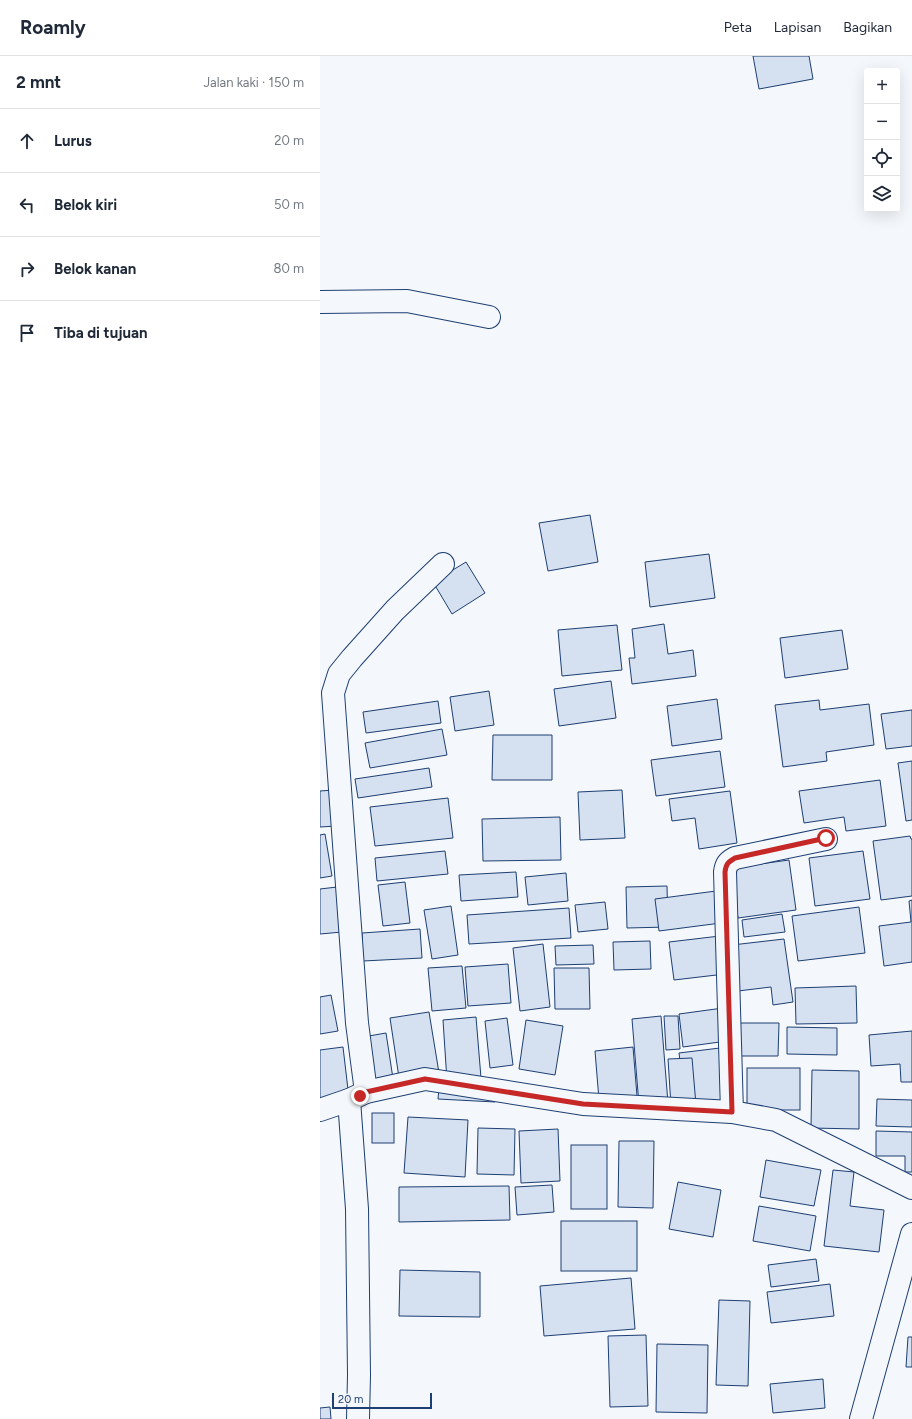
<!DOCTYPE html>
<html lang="id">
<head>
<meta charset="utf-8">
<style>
	:root { --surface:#fff; --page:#f6f6f7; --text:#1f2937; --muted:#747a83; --line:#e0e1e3 }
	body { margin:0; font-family:Figtree,sans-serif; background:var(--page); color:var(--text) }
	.controls { position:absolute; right:12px; top:12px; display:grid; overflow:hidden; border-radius:4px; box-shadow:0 4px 16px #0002 }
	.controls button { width:36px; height:36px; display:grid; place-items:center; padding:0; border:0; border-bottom:1px solid var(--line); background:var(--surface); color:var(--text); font:20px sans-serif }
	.scale { position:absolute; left:12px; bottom:10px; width:100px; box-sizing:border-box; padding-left:4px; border:2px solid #1d3f73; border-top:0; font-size:11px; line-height:14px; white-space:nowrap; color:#1d3f73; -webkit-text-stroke:3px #f4f7fb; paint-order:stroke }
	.stop { position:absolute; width:12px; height:12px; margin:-9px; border:3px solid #c62828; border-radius:50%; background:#fff }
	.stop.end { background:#c62828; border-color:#fff; box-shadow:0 1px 4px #0008 }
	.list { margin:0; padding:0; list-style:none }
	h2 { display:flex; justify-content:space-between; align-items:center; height:52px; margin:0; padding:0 16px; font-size:17px }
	h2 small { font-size:13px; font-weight:400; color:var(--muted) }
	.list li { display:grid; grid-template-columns:26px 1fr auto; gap:12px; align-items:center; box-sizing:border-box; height:64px; padding:0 16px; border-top:1px solid var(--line) }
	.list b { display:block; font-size:15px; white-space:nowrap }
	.list em { font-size:13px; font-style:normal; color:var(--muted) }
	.icon { flex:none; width:22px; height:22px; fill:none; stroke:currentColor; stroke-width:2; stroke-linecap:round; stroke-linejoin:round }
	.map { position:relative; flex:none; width:592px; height:1363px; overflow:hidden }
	header { display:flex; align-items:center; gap:24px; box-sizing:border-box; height:56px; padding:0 20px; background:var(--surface); border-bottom:1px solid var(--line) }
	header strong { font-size:19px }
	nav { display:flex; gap:22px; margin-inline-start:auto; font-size:14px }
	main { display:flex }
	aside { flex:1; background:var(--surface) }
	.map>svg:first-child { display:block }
</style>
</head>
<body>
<header>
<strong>Roamly</strong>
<nav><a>Peta</a><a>Lapisan</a><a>Bagikan</a></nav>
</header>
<main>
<aside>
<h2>2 mnt<small>Jalan kaki · 150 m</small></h2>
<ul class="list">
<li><svg class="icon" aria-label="ahead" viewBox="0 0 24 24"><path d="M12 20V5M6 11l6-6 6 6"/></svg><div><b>Lurus</b></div><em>20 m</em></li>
<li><svg class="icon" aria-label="left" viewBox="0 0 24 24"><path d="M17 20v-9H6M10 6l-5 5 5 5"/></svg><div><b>Belok kiri</b></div><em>50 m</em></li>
<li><svg class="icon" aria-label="right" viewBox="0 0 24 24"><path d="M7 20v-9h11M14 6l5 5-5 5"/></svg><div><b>Belok kanan</b></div><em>80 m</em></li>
<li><svg class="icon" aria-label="arrive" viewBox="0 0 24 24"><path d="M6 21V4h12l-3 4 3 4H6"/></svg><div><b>Tiba di tujuan</b></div></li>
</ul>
</aside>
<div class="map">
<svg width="592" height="1363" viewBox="0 0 592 1363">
	<rect width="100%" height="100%" fill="#f4f7fb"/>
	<g fill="#d5e0f0" stroke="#1d3f73">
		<polygon points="433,0 489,0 493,23 439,33"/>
		<polygon points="270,459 278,506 228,515 219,467"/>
		<polygon points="389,498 395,542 330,551 325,506"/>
		<polygon points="146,506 165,537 132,558 113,526"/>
		<polygon points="344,568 348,598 373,594 376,620 312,628 309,602 315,602 312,573"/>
		<polygon points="297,569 302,614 242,620 238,574"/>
		<polygon points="522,574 528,613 465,622 460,582"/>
		<polygon points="291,625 296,662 239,670 234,633"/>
		<polygon points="169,635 174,669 135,675 130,641"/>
		<polygon points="397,643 402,683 352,690 347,650"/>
		<polygon points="499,644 500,654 549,648 554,689 506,696 507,705 463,711 455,649"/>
		<polygon points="118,645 121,667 46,677 43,656"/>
		<polygon points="592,654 592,690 566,693 561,658"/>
		<polygon points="122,673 127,699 50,712 45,687"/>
		<polygon points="173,679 232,679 232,724 172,724"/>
		<polygon points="400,695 405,731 336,740 331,704"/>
		<polygon points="592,705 592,764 586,765 578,707"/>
		<polygon points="109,712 112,731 38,742 35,723"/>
		<polygon points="560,724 566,770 526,775 524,761 484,767 479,735"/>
		<polygon points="14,734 16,770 0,771 0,735"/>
		<polygon points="302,734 305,782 260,784 258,736"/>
		<polygon points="410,735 417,787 379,793 375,762 352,765 349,743"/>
		<polygon points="128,742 133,782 55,790 50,751"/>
		<polygon points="240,761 241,804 163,805 162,763"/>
		<polygon points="5,778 12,820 0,822 0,779"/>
		<polygon points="590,780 591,783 592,783 592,840 561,844 553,785"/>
		<polygon points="125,795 128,818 57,825 55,802"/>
		<polygon points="543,795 550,843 495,850 489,802"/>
		<polygon points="469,804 476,854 418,862 411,812"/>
		<polygon points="196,816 198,841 141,845 139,819"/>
		<polygon points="246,817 248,845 208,849 205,821"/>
		<polygon points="85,826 90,867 63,870 58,829"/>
		<polygon points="347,830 348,871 307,872 306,831"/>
		<polygon points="17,831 22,876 0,878 0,833"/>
		<polygon points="396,835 401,867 339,875 335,843"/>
		<polygon points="592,844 592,906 564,910 559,870 591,866 589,845"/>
		<polygon points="285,846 288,873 258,876 255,849"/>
		<polygon points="131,850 138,899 112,903 104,854"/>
		<polygon points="539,851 545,897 478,905 472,860"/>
		<polygon points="249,852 251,882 149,888 147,859"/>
		<polygon points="462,858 465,876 424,881 422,864"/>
		<polygon points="100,873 102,902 43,905 42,877"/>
		<polygon points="400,880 405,918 354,924 349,886"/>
		<polygon points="464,883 473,946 453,949 451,931 418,935 412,889"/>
		<polygon points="330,885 331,913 294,914 293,886"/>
		<polygon points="223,888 230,951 200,955 193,892"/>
		<polygon points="273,889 274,908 236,909 235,890"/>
		<polygon points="188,908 191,947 148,950 145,911"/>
		<polygon points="142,910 146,952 112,955 108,912"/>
		<polygon points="234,912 269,912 270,953 235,953"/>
		<polygon points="536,930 537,967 476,968 475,932"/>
		<polygon points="11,939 18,975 0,978 0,941"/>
		<polygon points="403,952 407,985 363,991 359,958"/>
		<polygon points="109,956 121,1029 81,1035 70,962"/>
		<polygon points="341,960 348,1047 319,1049 312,963"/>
		<polygon points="344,960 358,960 360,993 346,994"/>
		<polygon points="156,961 161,1022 127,1025 123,964"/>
		<polygon points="187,962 193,1009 170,1012 165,965"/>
		<polygon points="206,964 243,970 235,1019 199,1013"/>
		<polygon points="418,967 459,967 458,1000 418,1000"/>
		<polygon points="467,971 517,972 517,999 467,998"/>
		<polygon points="592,975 592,1026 581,1026 580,1008 551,1010 549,979"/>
		<polygon points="66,977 74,1029 52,1032 43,981"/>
		<polygon points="23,991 29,1042 0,1046 0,994"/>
		<polygon points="313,991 317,1040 279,1044 275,995"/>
		<polygon points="400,992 407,1047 366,1052 359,997"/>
		<polygon points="372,1002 376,1049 351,1050 348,1003"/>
		<rect x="427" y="1012" width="53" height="42"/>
		<polygon points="492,1014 539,1015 539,1073 491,1072"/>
		<polygon points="119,1032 176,1035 175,1046 118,1043"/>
		<polygon points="557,1043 592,1044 592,1071 556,1070"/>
		<rect x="52" y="1057" width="22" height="30"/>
		<polygon points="88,1061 148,1064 145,1121 84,1117"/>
		<polygon points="158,1072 195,1073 194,1119 157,1118"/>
		<polygon points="238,1073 240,1125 201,1127 199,1075"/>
		<polygon points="556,1075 592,1076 592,1116 585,1116 585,1100 556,1100"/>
		<polygon points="299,1085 334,1085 333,1152 298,1151"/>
		<rect x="251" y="1089" width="36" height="64"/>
		<polygon points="446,1104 501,1114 494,1150 440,1141"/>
		<polygon points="513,1114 534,1116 530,1150 564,1154 559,1196 504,1190"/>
		<polygon points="358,1126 401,1134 393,1181 349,1173"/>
		<polygon points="232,1129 234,1156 197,1159 195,1131"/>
		<polygon points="189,1130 190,1164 79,1166 79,1131"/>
		<polygon points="439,1150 496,1160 490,1195 433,1185"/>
		<rect x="241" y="1165" width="76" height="50"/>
		<polygon points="496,1203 499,1225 451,1231 448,1209"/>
		<polygon points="80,1214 160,1216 160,1261 79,1260"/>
		<polygon points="311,1222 315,1273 224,1280 220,1230"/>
		<polygon points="510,1228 514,1260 451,1267 447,1236"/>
		<polygon points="399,1244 430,1245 428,1330 396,1329"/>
		<polygon points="326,1279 328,1350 290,1351 288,1280"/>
		<polygon points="588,1281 592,1281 592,1311 586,1311"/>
		<polygon points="337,1288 388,1289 387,1357 336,1356"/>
		<polygon points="503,1323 505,1352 453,1357 450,1328"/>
		<polygon points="10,1351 11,1363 0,1363 0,1352"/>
	</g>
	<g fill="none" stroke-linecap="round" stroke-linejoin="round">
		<g stroke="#1d3f73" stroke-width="24">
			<g id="minor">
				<polyline points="0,246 87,245 169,261"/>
				<polyline points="46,1036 37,967 13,637 19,618 32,602 75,554 123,508"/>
				<polyline points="29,1044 46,1036 105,1023 263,1048 412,1056 456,1064 592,1132"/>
				<polyline points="0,1054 29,1044 37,1153 39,1319 38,1363"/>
				<path d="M412,1056L405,816C406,808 408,806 415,802L506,783"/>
				<polyline points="541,1363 592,1178"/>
			</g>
		</g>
		<use href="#minor" stroke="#f4f7fb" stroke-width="22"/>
	</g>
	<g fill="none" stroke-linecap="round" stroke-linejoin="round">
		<path stroke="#c62828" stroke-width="5" d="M40,1040L46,1036L105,1023L263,1048L412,1056L405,816C406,808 408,806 415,802L506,782"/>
	</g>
</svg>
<div class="controls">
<button>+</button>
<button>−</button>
<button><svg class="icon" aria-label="locate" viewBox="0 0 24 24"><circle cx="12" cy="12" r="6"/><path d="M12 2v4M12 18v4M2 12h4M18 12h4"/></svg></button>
<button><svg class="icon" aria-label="layers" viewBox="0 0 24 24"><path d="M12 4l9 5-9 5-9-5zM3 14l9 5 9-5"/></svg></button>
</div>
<div class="scale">20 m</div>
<div class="stop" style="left:506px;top:782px"></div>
<div class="stop end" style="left:40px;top:1040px"></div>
</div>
</main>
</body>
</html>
